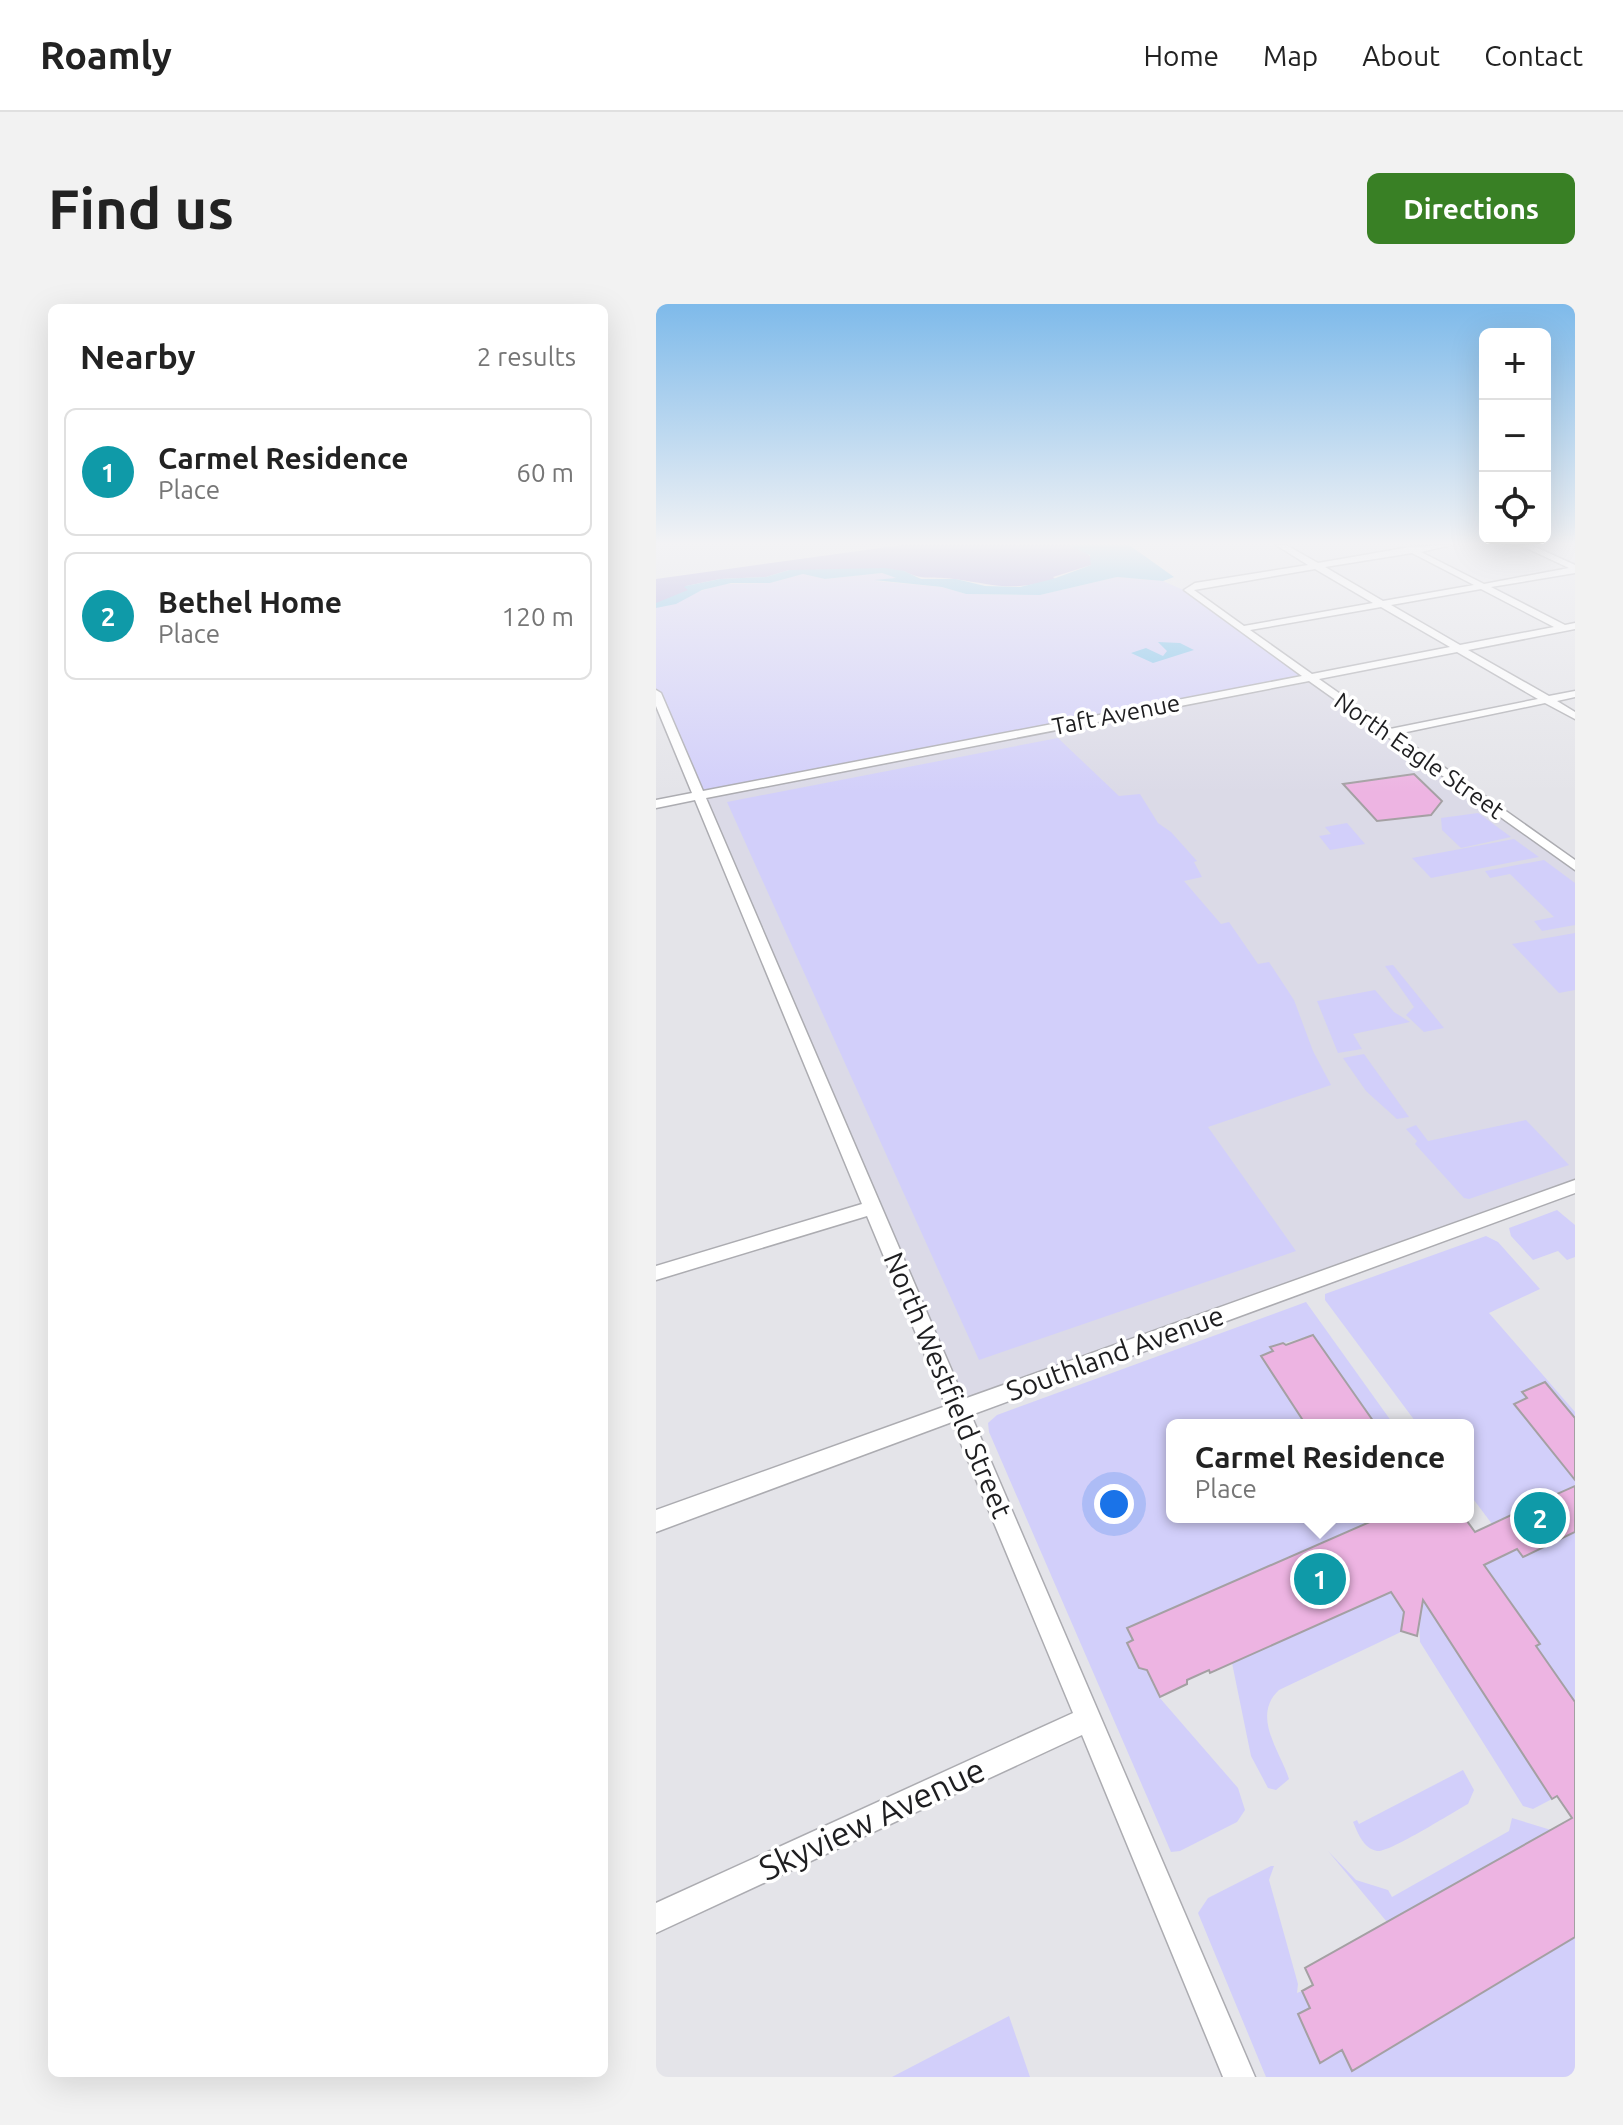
<!DOCTYPE html>
<html lang="en">
<head>
<meta charset="utf-8">
<style>
	:root { --surface:#fff; --page:#f2f2f2; --text:#222; --muted:#767676; --line:#e0e0e0; --accent:#398025 }
	body { margin:0; font-family:Ubuntu,sans-serif; background:var(--page); color:var(--text) }
	.controls { position:absolute; right:24px; top:24px; display:grid; overflow:hidden; border-radius:12px; box-shadow:0 8px 32px #0002 }
	.controls button { width:72px; height:72px; display:grid; place-items:center; padding:0; border:0; border-bottom:2px solid var(--line); background:var(--surface); color:var(--text); font:40px sans-serif }
	.you { position:absolute; left:458px; top:1200px; width:28px; height:28px; margin:-20px; border:6px solid #fff; border-radius:50%; background:#1a73e8; box-shadow:0 0 0 12px #1a73e833 }
	.badge { display:grid; place-items:center; width:52px; height:52px; border-radius:50%; background:var(--accent); color:#fff; font-size:26px; font-weight:700 }
	.pin { position:absolute; translate:-50% -50%; border:4px solid #fff; box-shadow:0 2px 8px #0006 }
	.popup { position:absolute; left:510px; top:1115px; width:308px; height:104px; box-sizing:border-box; display:grid; place-content:center; border-radius:12px; background:var(--surface); filter:drop-shadow(0 2px 6px #0005); font-size:26px; white-space:nowrap; color:var(--muted) }
	.popup b { font-size:30px; color:var(--text) }
	.popup::after { content:''; position:absolute; left:50%; top:100%; margin-left:-16px; border:16px solid transparent; border-top-color:var(--surface) }
	.list { margin:0; padding:0; list-style:none }
	h2 { display:flex; justify-content:space-between; align-items:center; height:104px; margin:0; padding:0 32px; font-size:34px }
	h2 small { font-size:26px; font-weight:400; color:var(--muted) }
	.list li { display:grid; grid-template-columns:52px 1fr auto; gap:24px; align-items:center; box-sizing:border-box; height:128px; margin:0 16px 16px; padding:0 16px; border:2px solid var(--line); border-radius:12px }
	.list b { display:block; font-size:30px; white-space:nowrap }
	.list p { margin:0; font-size:26px; white-space:nowrap; color:var(--muted) }
	.list em { font-size:26px; font-style:normal; color:var(--muted) }
	.icon { flex:none; width:44px; height:44px; fill:none; stroke:currentColor; stroke-width:2; stroke-linecap:round; stroke-linejoin:round }
	.map { position:relative; flex:none; width:919px; height:1773px; overflow:hidden; border-radius:12px }
	header { display:flex; align-items:center; gap:48px; box-sizing:border-box; height:112px; padding:0 40px; background:var(--surface); border-bottom:2px solid var(--line) }
	header strong { font-size:38px }
	nav { display:flex; gap:44px; margin-inline-start:auto; font-size:28px }
	.intro { display:flex; align-items:center; justify-content:space-between; box-sizing:border-box; height:192px; padding:0 48px }
	h1 { margin:0; font-size:56px }
	.button { padding:20px 36px; border-radius:12px; background:var(--accent); color:#fff; font-size:28px; font-weight:700 }
	main { display:flex; gap:48px; padding:0 48px }
	aside { flex:1; background:var(--surface); border-radius:12px; box-shadow:0 8px 32px #0002 }
	.map>svg:first-child { display:block }
</style>
</head>
<body>
<header>
<strong>Roamly</strong>
<nav><a>Home</a><a>Map</a><a>About</a><a>Contact</a></nav>
</header>
<div class="intro"><h1>Find us</h1><a class="button">Directions</a></div>
<main>
<aside>
<h2>Nearby<small>2 results</small></h2>
<ul class="list">
<li><span class="badge" style="background:#0f9aa8">1</span><div><b>Carmel Residence</b><p>Place</p></div><em>60 m</em></li>
<li><span class="badge" style="background:#0f9aa8">2</span><div><b>Bethel Home</b><p>Place</p></div><em>120 m</em></li>
</ul>
</aside>
<div class="map">
<svg width="919" height="1773" viewBox="0 0 919 1773">
	<rect width="100%" height="100%" fill="#e4e4e9"/>
	<polygon fill="#dbdae7" points="653,374 919,563 919,883 302,1106 44,492"/>
	<g fill="#d2cffa">
		<polygon points="226,269 240,274 219,277 286,283 310,290 352,291 384,291 461,273 507,277 532,288 653,374 44,492 0,389 0,302 66,280 114,279 147,270 169,275"/>
		<polygon points="402,434 463,492 484,490 502,519 515,528 541,557 538,558 546,573 528,577 565,620 573,618 602,660 613,658 638,696 657,747 675,781 552,823 640,947 323,1056 71,498"/>
		<polygon points="822,509 825,511 855,533 805,544 786,526 785,514"/>
		<polygon points="691,519 709,540 674,546 663,532 675,530 669,523"/>
		<polygon points="858,535 883,553 775,574 756,554"/>
		<polygon points="888,556 919,579 919,621 886,627 878,617 898,613 854,570 834,574 829,567"/>
		<polygon points="919,629 919,686 903,689 856,640"/>
		<polygon points="737,661 788,724 768,728 750,711 758,703 729,662"/>
		<polygon points="719,686 738,708 754,718 697,730 706,745 682,749 661,697"/>
		<polygon points="708,750 753,813 741,815 710,787 687,754"/>
		<polygon points="870,816 913,861 813,895 808,894 759,840 761,837 750,825 760,821 772,837"/>
		<polygon points="901,906 919,921 919,953 911,956 902,947 877,956 855,932 853,924"/>
		<polygon points="830,932 842,938 884,985 833,1009 919,1108 919,1114 887,1078 866,1087 871,1094 858,1100 919,1176 919,1182 881,1199 879,1196 862,1204 864,1207 836,1220 812,1188 812,1121 762,1121 669,996 669,990"/>
		<polygon points="650,998 738,1121 720,1121 657,1031 615,1043 617,1047 605,1052 650,1121 516,1121 516,1213 713,1213 721,1225 616,1261 472,1324 477,1336 472,1339 483,1364 491,1366 503,1393 582,1484 589,1506 581,1518 524,1547 515,1548 333,1128 332,1119 341,1111"/>
		<polygon points="919,1228 919,1398 888,1354 876,1344 884,1339 832,1267 817,1266 861,1245 867,1252"/>
		<polygon points="742,1275 768,1297 896,1495 877,1505 867,1502 764,1338 763,1317"/>
		<path d="M735,1288L750,1310L745,1326L747,1327L623,1386C595,1412 624,1447 633,1475L620,1486L612,1484L595,1452L576,1359L673,1311L676,1315Z"/>
		<path d="M807,1466L818,1486L812,1500C797,1508 733,1549 721,1547C707,1544 702,1529 697,1518L701,1516L703,1520Z"/>
		<polygon points="856,1514 895,1526 731,1618 672,1547 700,1576 732,1586 736,1593 853,1527"/>
		<polygon points="615,1562 618,1562 613,1576 642,1680 641,1689 646,1687 654,1704 642,1711 664,1758 686,1746 696,1767 919,1633 919,1773 610,1773 542,1609 552,1594"/>
		<polygon points="353,1712 374,1773 236,1773"/>
	</g>
	<path fill="#a7a1df" d="M246,241H411L430,248L437,256L435,261L397,273L399,275C354,288 342,281 298,275C280,272 265,277 248,267L133,266L110,273L64,275L30,282L39,286L0,302V275Z"/>
	<g fill="#80c3ec">
		<polygon points="411,241 473,241 518,273 507,277 461,273 384,291 310,290 286,283 218,276 240,274 226,269 169,275 147,270 114,279 75,279 46,286 20,300 0,304 0,299 32,286 28,283 30,282 64,275 110,273 133,266 229,264 248,267 265,275 300,275 329,282 364,283 397,275 435,261 434,251"/>
		<polygon points="502,338 524,339 538,346 497,359 475,349 490,344 507,352 511,347"/>
	</g>
	<g fill="#edb4e2" stroke="#a4a0a3" stroke-width="2">
		<polygon points="758,470 786,497 775,511 721,517 687,480"/>
		<polygon points="657,1031 720,1121 650,1121 605,1052 617,1047 614,1043 627,1039 630,1041"/>
		<polygon points="889,1078 919,1114 919,1176 858,1100 871,1094 866,1088"/>
		<polygon points="919,1182 919,1228 867,1253 861,1245 828,1261 884,1340 880,1342 919,1398 919,1633 696,1767 686,1746 664,1759 642,1710 654,1704 646,1687 657,1681 649,1664 916,1514 901,1492 896,1495 767,1296 761,1332 745,1327 748,1308 735,1288 554,1369 553,1366 531,1376 531,1380 504,1393 491,1366 483,1364 471,1339 477,1336 471,1324 716,1217 713,1213 808,1213 819,1228 864,1207 861,1204 880,1196 881,1199"/>
	</g>
	<g fill="none" stroke-linecap="round" stroke-linejoin="round">
		<g stroke="#acacb1" stroke-width="3">
			<path id="minor" d="M620,241H630L662,259L754,243L795,241L765,248L828,280L913,264L864,241H875L919,261V269L835,283L909,321L919,319V325L812,346L893,392L919,387V393L901,397L919,408V415L889,399L741,430L919,556V566L653,377L50,494L308,1095L919,876V889L315,1111L599,1773H567L426,1431L0,1629V1599L417,1409L296,1118L0,1228V1206L290,1102L211,912L0,976V962L206,900L39,496L0,504V496L36,489L0,402V386L5,389L47,487L646,372L528,286L539,279L652,261ZM756,249L818,281L727,297L669,263ZM659,265L717,299L588,322L538,286ZM825,285L898,323L804,341L735,301ZM725,303L794,343L656,370L594,326ZM801,348L882,395L734,425L663,375Z"/>
		</g>
		<use href="#minor" fill="#fff" fill-rule="evenodd"/>
	</g>
	<linearGradient id="sky" x2="0" y2="1"><stop stop-color="#7ebaea"/><stop offset="0.49" stop-color="#f3f3f5"/><stop offset="1" stop-color="#f3f3f5" stop-opacity="0"/></linearGradient>
	<rect width="919" height="489" fill="url(#sky)"/>
	<g text-anchor="middle" stroke-width="7" stroke-linejoin="round" paint-order="stroke">
		<g font-size="24" fill="#1e1e20" stroke="#fff">
			<text transform="translate(460 411) rotate(-11)" y="8">Taft Avenue</text>
			<text transform="translate(763 452) rotate(35)" y="8">North Eagle Street</text>
		</g>
		<g font-size="28" fill="#1e1e20" stroke="#fff">
			<text transform="translate(459 1049) rotate(-20)" y="10">Southland Avenue</text>
			<text transform="translate(292 1081) rotate(67)" y="10">North Westfield Street</text>
		</g>
		<g font-size="34" fill="#1e1e20" stroke="#fff">
			<text transform="translate(216 1515) rotate(-25)" y="12">Skyview Avenue</text>
		</g>
	</g>
</svg>
<div class="controls">
<button>+</button>
<button>−</button>
<button><svg class="icon" aria-label="locate" viewBox="0 0 24 24"><circle cx="12" cy="12" r="6"/><path d="M12 2v4M12 18v4M2 12h4M18 12h4"/></svg></button>
</div>
<div class="you"></div>
<div class="pin badge" style="left:664px;top:1275px;background:#0f9aa8">1</div>
<div class="popup"><b>Carmel Residence</b>Place</div>
<div class="pin badge" style="left:884px;top:1214px;background:#0f9aa8">2</div>
</div>
</main>
</body>
</html>
